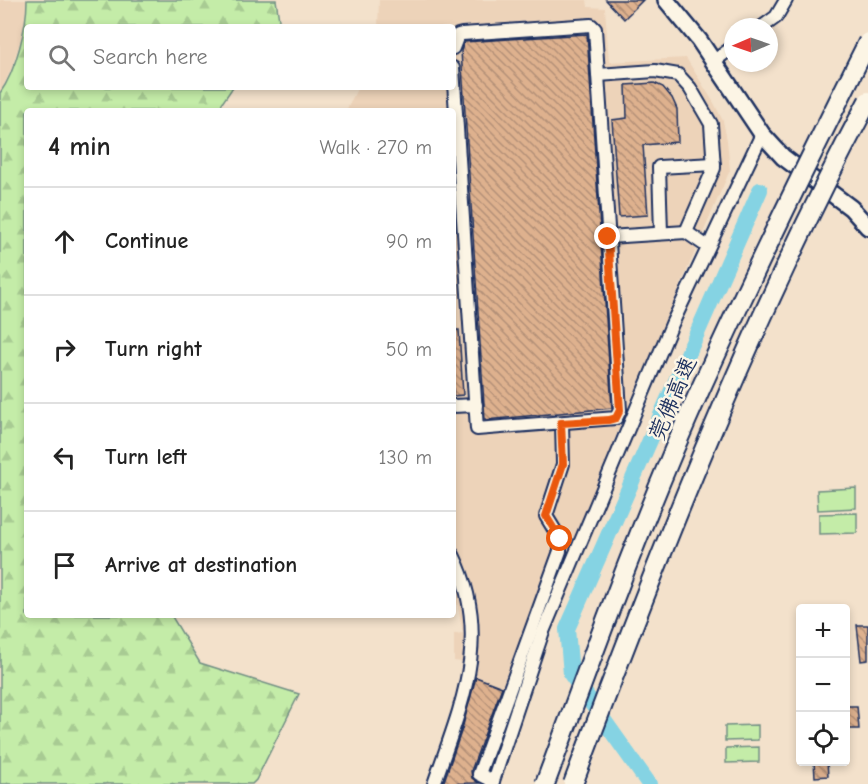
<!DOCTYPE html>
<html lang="en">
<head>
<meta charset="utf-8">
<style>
	:root { --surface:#fff; --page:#f2f2f2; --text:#222; --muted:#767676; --line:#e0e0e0 }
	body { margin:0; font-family:"Comic Neue","LXGW WenKai TC",sans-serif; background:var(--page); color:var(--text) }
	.controls { position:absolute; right:18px; bottom:18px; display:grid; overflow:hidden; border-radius:6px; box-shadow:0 3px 9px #0003 }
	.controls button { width:54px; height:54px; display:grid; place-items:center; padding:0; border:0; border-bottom:2px solid var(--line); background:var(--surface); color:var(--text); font:30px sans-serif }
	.compass { position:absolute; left:724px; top:18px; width:54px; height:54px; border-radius:50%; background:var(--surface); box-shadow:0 3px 9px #0003; rotate:268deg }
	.stop { position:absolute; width:18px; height:18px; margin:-14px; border:4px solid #ea580c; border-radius:50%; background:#fff }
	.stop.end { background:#ea580c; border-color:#fff; box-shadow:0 2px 6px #0008 }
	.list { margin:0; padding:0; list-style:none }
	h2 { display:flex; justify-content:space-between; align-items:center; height:78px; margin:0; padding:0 24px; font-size:26px }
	h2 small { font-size:20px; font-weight:400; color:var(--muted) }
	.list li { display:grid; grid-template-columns:39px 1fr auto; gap:18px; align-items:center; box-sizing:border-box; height:108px; padding:0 24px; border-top:2px solid var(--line) }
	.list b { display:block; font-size:22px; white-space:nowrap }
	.list em { font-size:20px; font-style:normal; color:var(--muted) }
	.icon { flex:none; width:33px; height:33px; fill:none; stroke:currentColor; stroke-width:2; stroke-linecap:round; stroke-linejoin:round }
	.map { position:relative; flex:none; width:868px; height:784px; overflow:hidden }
	.search { position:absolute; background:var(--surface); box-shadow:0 3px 9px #0003; left:24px; top:24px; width:432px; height:66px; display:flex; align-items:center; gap:15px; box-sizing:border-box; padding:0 21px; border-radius:6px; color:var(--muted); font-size:22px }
	.panel { position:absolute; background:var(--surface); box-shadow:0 3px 9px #0003; left:24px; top:108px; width:432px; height:510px; border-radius:6px }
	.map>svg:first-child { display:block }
</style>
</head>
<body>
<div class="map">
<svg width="868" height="784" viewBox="0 0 868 784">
	<defs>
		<pattern id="forest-firs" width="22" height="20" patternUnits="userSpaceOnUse" patternTransform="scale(1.5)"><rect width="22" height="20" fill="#c4eca8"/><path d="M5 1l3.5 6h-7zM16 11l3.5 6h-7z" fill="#a8cb93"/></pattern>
		<pattern id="building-back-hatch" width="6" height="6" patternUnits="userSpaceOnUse" patternTransform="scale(1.5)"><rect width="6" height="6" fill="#deb18e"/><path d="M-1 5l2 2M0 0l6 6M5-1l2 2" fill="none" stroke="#b39077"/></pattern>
	</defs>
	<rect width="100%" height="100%" fill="#f3e1cb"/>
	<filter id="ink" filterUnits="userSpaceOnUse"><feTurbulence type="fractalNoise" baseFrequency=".0167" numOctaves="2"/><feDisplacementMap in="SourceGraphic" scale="12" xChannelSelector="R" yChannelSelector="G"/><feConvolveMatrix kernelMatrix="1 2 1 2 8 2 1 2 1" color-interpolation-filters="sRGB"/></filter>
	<g filter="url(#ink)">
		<g fill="#edd3b9">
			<polygon points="0,0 27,0 27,21 11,70 0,93"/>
			<polygon points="379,0 587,0 588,7 605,8 609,62 686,58 714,103 723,121 727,140 730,170 618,431 484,771 448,759 473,686 478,664 454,661 454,634 463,633 457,603 453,603 453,111 346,111 358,87 453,87 453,27 378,27"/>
		</g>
		<path fill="url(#forest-firs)" stroke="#708e83" stroke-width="1.5" d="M27,0H276L279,20L275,27H27V87H233L222,103L220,111H27V615H171L200,663L299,694L256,780L252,784H0V93C16,71 27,26 27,0Z"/>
		<g fill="#c4eca8" stroke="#708e83" stroke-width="1.5">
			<polygon points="856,488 856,508 818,510 817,490"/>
			<polygon points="857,513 857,533 819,534 819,514"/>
			<polygon points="758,725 758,740 725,741 725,726"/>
			<polygon points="759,747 759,762 726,763 726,748"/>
		</g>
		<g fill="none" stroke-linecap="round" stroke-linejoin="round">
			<polyline stroke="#85d3e3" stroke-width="16" points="649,784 571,674 567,629 760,190"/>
		</g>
		<g fill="url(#building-back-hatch)" stroke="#1b2f5e" stroke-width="1.5">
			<polygon points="606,0 643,0 624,19"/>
			<polygon points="587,34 612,408 485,420 461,51 464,42"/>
			<polygon points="654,83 663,87 672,98 677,109 678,142 643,145 648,215 619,217 612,120 627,118 626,85"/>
			<polygon points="453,330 459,330 463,395 453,396"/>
			<polygon points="857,625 868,625 868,660 861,661"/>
			<polygon points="476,677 502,687 471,771 472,778 479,783 443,784 462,729"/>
			<polygon points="846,706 857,706 859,729 846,729"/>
			<polygon points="814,762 827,762 828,776 815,777"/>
		</g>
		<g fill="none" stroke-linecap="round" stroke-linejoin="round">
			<g stroke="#1b2f5e" stroke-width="16">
				<g id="minor">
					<polyline points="762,27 776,17 786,0"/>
					<polyline points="453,48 458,35 462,34 591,25 595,29 620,410 616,418 477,429 453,68"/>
					<polyline points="714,61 733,47"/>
					<polyline points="598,75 655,71 678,75 690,88 711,124 714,168 686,232"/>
					<polyline points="661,233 659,167 714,164"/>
					<polyline points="608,237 686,232 708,247"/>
					<polyline points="453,406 476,405"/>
					<polyline points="493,781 479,774 560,551 560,539 546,516 563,464 562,423"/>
					<path d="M434,784C461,706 493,636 453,555"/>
					<polyline points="492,784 542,634 672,324 762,134"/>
				</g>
			</g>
			<g stroke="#1b2f5e" stroke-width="20">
				<polyline id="major" points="666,0 699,40 762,134 783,157 851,208 868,227"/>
			</g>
			<use href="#minor" stroke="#fcf5e5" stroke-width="12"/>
			<use href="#major" stroke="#fcf5e5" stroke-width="15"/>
			<g stroke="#1b2f5e" stroke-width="22" stroke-linecap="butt">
				<g id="highway-bridge">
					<path d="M545,784C594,652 642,519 700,390C753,273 810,157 868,42"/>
					<path d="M573,784C660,551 751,321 868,101"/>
				</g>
			</g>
			<use href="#highway-bridge" stroke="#fcf5e5" stroke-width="18"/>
		</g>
	</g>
	<g fill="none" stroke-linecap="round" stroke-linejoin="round" filter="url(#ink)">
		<polyline stroke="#ea580c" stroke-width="8" points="560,539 546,516 563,464 561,423 609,420 616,418 620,410 608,237"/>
	</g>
	<g text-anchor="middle" stroke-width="5" stroke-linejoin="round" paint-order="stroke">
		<g font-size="22" fill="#1b2f5e" stroke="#fcf5e5">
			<text transform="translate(672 398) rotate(-67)" y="8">莞佛高速</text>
		</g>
	</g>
</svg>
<div class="controls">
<button>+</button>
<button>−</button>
<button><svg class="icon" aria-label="locate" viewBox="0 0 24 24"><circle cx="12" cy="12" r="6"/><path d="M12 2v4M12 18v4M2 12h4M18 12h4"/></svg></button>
</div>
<svg class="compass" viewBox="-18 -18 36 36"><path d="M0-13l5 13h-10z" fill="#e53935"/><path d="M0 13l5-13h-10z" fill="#767676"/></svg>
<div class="stop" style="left:560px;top:539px"></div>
<div class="stop end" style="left:608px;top:237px"></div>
<div class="search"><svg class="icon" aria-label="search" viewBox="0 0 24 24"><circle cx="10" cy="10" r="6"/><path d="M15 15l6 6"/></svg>Search here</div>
<section class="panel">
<h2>4 min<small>Walk · 270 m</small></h2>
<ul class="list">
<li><svg class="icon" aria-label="ahead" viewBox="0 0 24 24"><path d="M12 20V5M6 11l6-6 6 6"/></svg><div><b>Continue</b></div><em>90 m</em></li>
<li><svg class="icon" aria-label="right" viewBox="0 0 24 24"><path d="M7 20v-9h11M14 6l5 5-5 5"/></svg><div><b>Turn right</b></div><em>50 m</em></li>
<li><svg class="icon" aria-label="left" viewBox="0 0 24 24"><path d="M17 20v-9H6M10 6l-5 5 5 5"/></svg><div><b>Turn left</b></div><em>130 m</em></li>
<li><svg class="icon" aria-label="arrive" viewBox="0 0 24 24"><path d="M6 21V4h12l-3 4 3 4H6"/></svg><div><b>Arrive at destination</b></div></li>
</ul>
</section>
</div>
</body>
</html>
